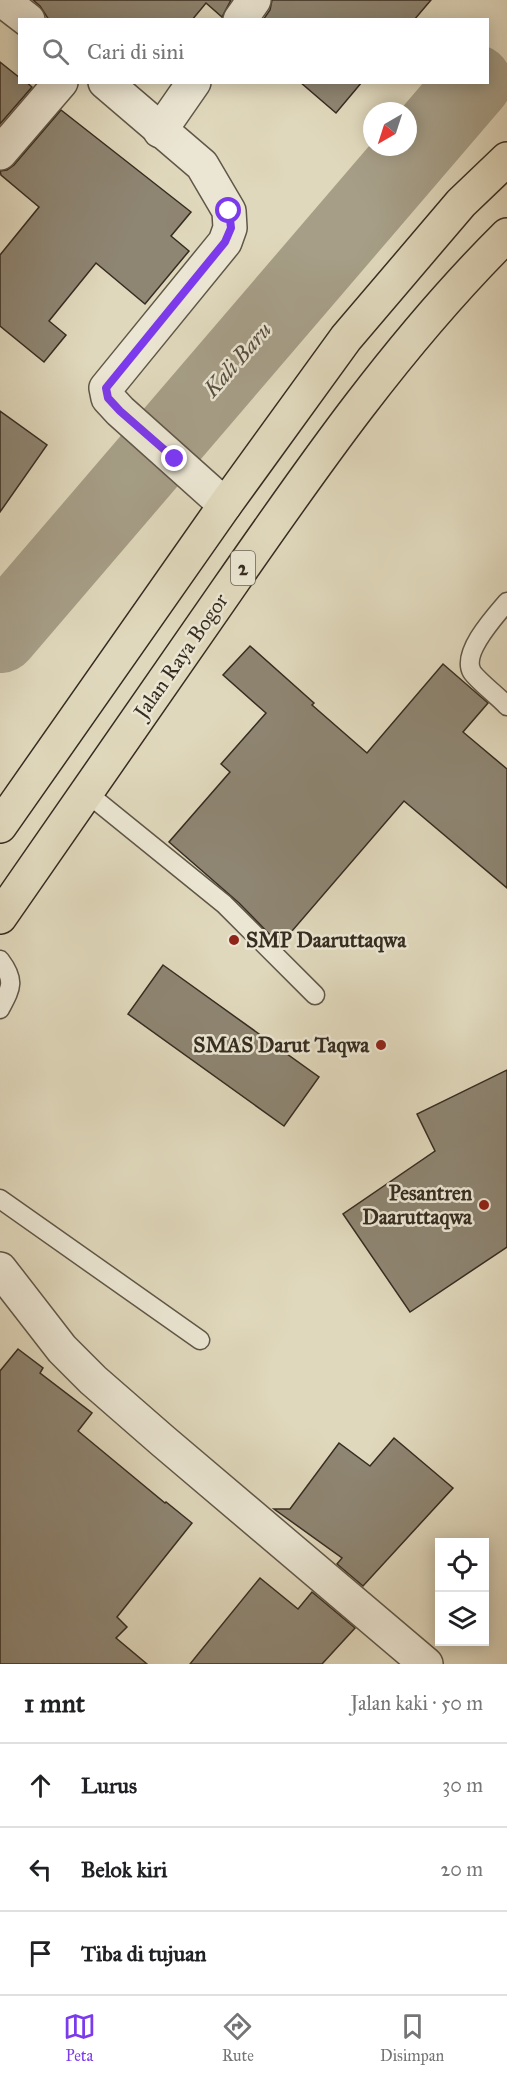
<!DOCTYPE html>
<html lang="id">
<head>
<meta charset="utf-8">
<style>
	:root { --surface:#fff; --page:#f2f2f2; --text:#202124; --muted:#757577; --line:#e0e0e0; --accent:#7c3aed }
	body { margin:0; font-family:"IM FELL Great Primer",serif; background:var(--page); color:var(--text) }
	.controls { position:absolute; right:18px; bottom:18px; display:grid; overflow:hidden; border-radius:0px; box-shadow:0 3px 15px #0003 }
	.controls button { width:54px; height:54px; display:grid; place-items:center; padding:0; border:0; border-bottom:2px solid var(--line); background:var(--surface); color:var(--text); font:30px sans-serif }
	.compass { position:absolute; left:363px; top:102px; width:54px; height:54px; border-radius:50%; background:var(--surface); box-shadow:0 3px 15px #0003; rotate:219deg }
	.stop { position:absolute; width:18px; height:18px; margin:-14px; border:4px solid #7c3aed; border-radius:50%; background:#fff }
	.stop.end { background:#7c3aed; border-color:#fff; box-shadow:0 2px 6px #0008 }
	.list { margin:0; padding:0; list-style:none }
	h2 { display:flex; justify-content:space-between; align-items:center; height:78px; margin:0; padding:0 24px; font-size:26px }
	h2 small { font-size:20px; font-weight:400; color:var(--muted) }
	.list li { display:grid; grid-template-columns:39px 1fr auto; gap:18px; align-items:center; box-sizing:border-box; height:84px; padding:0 24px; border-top:2px solid var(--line) }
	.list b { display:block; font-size:22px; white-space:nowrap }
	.list em { font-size:20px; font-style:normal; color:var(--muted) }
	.icon { flex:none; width:33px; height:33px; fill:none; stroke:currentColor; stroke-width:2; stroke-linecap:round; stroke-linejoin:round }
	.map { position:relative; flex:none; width:507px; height:1664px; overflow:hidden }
	.search { position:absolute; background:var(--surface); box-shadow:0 3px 15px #0003; left:18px; right:18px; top:18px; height:66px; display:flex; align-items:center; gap:15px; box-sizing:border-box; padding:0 21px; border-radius:0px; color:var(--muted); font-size:22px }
	.sheet { height:330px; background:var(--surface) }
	nav { display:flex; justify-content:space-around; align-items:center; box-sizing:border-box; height:84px; border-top:2px solid var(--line); background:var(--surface); font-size:16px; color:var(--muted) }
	nav a { display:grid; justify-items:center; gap:3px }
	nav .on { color:var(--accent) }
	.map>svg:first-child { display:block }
</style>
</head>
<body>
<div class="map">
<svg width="507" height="1664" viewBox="0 0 507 1664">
	<rect width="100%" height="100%" fill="#e0d8bc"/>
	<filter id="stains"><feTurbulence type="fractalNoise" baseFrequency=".00333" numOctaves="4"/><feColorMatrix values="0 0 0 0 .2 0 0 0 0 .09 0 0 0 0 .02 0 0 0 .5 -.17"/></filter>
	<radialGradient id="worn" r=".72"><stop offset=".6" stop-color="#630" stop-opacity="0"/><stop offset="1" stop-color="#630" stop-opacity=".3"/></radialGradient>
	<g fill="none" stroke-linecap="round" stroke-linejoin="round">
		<polyline stroke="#a69e87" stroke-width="76" points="0,635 474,82"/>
	</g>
	<g fill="#8e8572" stroke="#362c21" stroke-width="1.5">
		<polygon points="33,0 231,0 222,17 206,3 192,20 49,20 40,6"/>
		<polygon points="272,0 431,0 414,20 263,20 270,10"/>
		<polygon points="0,62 20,78 20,82 26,82 32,87 0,124"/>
		<polygon points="300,82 362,82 336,113"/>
		<polygon points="61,110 191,212 171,236 189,251 145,304 96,263 49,321 66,335 44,362 0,326 0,255 39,207 1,175 0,171 7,170 14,165"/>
		<polygon points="0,411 47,445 0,512"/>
		<polygon points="250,646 314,703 312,705 367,753 443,664 488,703 463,732 507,769 507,888 404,801 280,945 239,903 169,842 230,772 221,764 266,713 223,675"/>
		<polygon points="163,965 319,1077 284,1126 128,1014"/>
		<polygon points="507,1070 507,1247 410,1312 343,1214 435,1151 417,1114"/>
		<polygon points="18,1349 43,1368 40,1373 92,1413 78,1431 165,1503 166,1502 192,1523 117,1617 127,1627 116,1638 147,1664 0,1664 0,1371"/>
		<polygon points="394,1438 453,1488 363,1586 337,1564 342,1558 274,1509 290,1509 339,1443 370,1466"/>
		<polygon points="260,1578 298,1609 312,1592 355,1628 322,1664 190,1664"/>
	</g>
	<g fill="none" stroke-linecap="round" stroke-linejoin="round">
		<g stroke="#605748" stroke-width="21">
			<g id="service">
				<path d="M507,602C495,616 461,653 472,672C478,681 499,697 507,706"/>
				<polyline points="87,793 224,904 315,995"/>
				<path d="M0,960C16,981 11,988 0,1009"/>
				<polyline points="0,1199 200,1340"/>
			</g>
		</g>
		<g stroke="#605748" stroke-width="36">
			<g id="minor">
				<polyline points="2,0 28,20"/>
				<polyline points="240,20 254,0"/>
				<polyline points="105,82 202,165 229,211 230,228 225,242 106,388 108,398 120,411 225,505"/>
				<polyline points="160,131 194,82"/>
				<polyline points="0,153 61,82"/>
				<polyline points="0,1269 62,1349 93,1380 163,1441 426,1664"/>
			</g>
		</g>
		<g stroke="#362c21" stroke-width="36">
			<g id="trunk">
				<polyline points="0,826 225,505 346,338 461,203 507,159"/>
				<path d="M0,917C76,808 152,699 227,590C313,466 400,341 507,235"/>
			</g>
		</g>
		<use href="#service" stroke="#ebe6d3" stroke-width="18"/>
		<use href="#minor" stroke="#ebe6d3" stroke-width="33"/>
		<use href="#trunk" stroke="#e0d8bc" stroke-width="33"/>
	</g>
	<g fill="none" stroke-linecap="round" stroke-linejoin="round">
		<polyline stroke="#7c3aed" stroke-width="8" points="175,459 120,411 108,398 106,388 225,242 231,228 229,211"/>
	</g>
	<g fill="#8f2418" stroke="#ebe6d3" stroke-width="2">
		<circle cx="234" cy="940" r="6"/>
		<circle cx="381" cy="1045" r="6"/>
		<circle cx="484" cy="1205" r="6"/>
	</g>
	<g text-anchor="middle" stroke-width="5" stroke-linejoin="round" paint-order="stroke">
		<rect fill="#ebe6d3" stroke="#6c6456" stroke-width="1.5" x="231" y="551" width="24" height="34" rx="4.5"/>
		<g font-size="20" font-weight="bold" fill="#362c21">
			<text x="243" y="575">2</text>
		</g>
		<g font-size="21" fill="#362c21" stroke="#ebe6d3">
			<text transform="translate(181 656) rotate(-55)" y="7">Jalan Raya Bogor</text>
		</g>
		<g font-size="21" font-weight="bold" fill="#362c21" stroke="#ebe6d3" text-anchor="end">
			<text x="246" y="947" text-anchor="start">SMP Daaruttaqwa</text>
			<text x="369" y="1052">SMAS Darut Taqwa</text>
			<text x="472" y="1200">Pesantren<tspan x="472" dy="24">Daaruttaqwa</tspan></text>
		</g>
		<g font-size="22" font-style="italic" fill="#584e40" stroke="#ebe6d3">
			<text transform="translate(237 359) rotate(-49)" y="8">Kali Baru</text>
		</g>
	</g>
	<rect width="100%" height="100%" filter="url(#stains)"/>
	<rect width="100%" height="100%" fill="url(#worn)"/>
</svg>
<div class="controls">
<button><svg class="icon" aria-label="locate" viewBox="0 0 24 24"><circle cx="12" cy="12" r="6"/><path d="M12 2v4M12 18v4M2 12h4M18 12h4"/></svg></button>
<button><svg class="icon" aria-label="layers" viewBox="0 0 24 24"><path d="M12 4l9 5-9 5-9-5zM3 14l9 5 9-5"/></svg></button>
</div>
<svg class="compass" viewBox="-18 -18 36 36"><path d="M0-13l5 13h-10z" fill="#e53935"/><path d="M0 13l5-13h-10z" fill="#757577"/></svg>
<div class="stop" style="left:229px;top:211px"></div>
<div class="stop end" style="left:175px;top:459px"></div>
<div class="search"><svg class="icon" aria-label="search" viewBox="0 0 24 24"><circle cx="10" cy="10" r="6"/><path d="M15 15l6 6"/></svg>Cari di sini</div>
</div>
<section class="sheet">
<h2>1 mnt<small>Jalan kaki · 50 m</small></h2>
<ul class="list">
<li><svg class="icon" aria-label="ahead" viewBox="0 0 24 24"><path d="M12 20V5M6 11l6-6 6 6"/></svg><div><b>Lurus</b></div><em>30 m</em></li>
<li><svg class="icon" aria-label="left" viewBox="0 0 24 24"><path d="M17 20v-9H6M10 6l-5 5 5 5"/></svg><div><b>Belok kiri</b></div><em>20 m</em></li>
<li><svg class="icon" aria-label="arrive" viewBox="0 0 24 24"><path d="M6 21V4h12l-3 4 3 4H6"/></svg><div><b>Tiba di tujuan</b></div></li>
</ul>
</section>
<nav>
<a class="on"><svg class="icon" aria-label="map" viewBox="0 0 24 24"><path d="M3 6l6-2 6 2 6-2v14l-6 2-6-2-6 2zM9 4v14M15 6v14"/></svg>Peta</a>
<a><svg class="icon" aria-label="directions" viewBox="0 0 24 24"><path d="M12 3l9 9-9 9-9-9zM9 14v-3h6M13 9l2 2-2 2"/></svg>Rute</a>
<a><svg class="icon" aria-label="saved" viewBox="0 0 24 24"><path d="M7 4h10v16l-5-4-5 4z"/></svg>Disimpan</a>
</nav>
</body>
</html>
